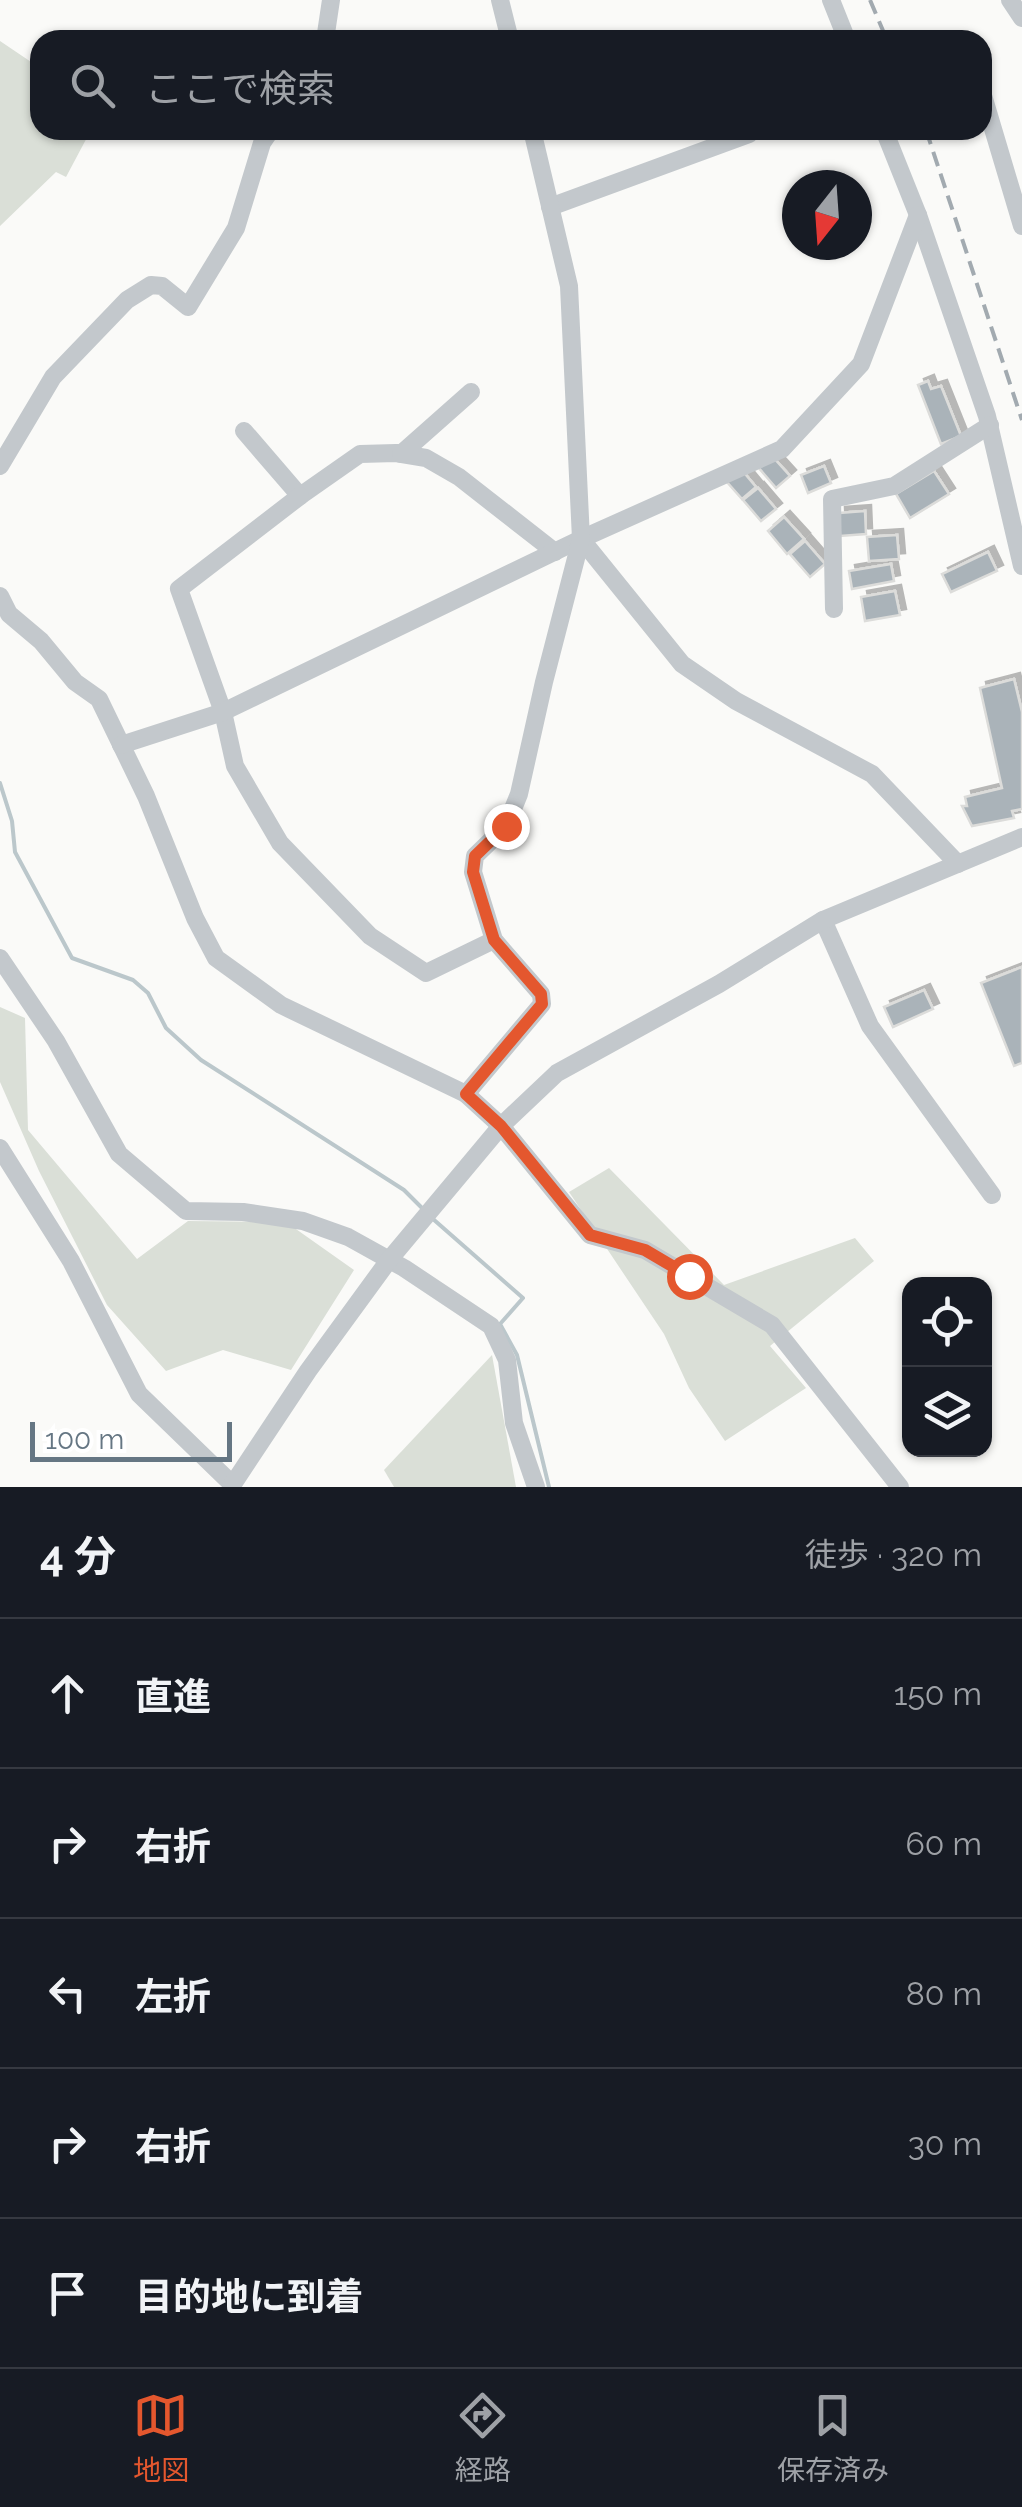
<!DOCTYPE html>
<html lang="ja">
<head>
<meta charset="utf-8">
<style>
	:root { --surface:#171b24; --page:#20242c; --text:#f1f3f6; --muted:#9ea1a6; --line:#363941; --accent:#e4572e }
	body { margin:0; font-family:Raleway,"Noto Sans JP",sans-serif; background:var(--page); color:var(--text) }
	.controls { position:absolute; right:30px; bottom:30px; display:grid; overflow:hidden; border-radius:20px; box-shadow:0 2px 8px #0004 }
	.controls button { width:90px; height:90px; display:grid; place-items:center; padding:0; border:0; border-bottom:2px solid var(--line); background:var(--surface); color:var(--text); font:50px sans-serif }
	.compass { position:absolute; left:782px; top:170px; width:90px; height:90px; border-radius:50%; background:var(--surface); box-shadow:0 2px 8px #0004; rotate:197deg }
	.scale { position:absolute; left:30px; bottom:25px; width:202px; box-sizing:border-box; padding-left:10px; border:5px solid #657683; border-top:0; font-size:28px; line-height:35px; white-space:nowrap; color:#657683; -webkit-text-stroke:8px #fff; paint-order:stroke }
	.stop { position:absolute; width:30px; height:30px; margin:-22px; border:8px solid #e4572e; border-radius:50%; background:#fff }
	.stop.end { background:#e4572e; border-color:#fff; box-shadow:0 2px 10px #0008 }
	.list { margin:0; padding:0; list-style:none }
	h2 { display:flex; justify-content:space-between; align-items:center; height:130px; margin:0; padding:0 40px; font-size:42px }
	h2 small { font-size:32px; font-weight:400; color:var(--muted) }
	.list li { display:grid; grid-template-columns:65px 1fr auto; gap:30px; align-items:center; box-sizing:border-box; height:150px; padding:0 40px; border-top:2px solid var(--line) }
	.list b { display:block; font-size:38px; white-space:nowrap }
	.list em { font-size:32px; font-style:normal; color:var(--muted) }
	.icon { flex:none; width:55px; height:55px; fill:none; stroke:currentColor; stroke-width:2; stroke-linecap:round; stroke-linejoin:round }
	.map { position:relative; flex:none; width:1022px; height:1487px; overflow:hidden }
	.search { position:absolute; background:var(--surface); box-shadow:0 2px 8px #0004; left:30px; right:30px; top:30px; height:110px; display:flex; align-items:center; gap:25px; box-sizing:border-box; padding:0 35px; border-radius:30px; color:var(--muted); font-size:38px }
	.sheet { height:880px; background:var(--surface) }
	nav { display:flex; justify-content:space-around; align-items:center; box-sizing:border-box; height:140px; border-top:2px solid var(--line); background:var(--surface); font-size:28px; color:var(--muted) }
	nav a { display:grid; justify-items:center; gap:5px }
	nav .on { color:var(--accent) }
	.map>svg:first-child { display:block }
</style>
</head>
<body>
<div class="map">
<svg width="1022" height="1487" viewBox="0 0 1022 1487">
	<defs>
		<filter id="shadow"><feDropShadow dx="6" dy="-6" stdDeviation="0" flood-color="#0004"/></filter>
	</defs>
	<rect width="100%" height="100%" fill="#fafaf8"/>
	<g fill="#dadfd7">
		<polygon points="0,41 40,68 40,130 91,130 66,177 56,172 0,226"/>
		<polygon points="0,1007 25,1018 28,1130 137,1259 188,1221 286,1222 354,1270 291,1370 223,1350 166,1371 107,1305 39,1171 0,1082"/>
		<polygon points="609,1168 724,1285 855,1238 874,1261 770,1346 806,1388 725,1441 689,1388 664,1334 569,1192"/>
		<polygon points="492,1355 516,1487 394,1487 384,1470"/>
	</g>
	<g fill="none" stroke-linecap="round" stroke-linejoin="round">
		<g stroke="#bbc7cb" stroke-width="4">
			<polyline points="0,783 12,821 15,852 72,958 133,980 148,993 166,1028 201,1060 404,1190 423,1209"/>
			<polyline points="433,1219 523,1298 500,1324 517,1355 549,1487"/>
		</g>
	</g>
	<g fill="#aab3b9" stroke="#dcdcda" stroke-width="2.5" filter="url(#shadow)">
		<polygon points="928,381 931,389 941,386 961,436 941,444 918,385"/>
		<polygon points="772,456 790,476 776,488 758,467"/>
		<polygon points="824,466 831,483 808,493 801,475"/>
		<polygon points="741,469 756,487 742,499 726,481"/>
		<polygon points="934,471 949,494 910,518 896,494"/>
		<polygon points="758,488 776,509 761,521 743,500"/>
		<polygon points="865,511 866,534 840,536 839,513"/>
		<polygon points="784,517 804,539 787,554 768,531"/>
		<polygon points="897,535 899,559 869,561 867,537"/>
		<polygon points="805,541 825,564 810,577 790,554"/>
		<polygon points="988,552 997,571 951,592 942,574"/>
		<polygon points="891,564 894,581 852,589 849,571"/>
		<polygon points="895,591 900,615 865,621 861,597"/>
		<polygon points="1014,679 1022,712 1022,809 1012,811 1014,818 972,826 962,806 967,806 965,797 1002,788 980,688"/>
		<polygon points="1022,967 1022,1063 1014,1066 981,983"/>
		<polygon points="924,990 933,1009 893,1027 884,1007"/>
	</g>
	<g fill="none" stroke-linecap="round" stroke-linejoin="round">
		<g stroke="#c3c8cc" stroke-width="18">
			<polyline points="500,0 510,40"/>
			<polyline points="831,0 847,40"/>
			<polyline points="1010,0 1022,18"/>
			<polyline points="325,40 331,0"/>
			<polyline points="982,92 1022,226"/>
			<polyline points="884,130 918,215 987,416 1022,566"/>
			<polyline points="550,207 749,134"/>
			<polyline points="244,431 300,496 360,454 396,453 426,458 459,477 555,552"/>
			<polyline points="401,454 471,392"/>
			<polyline points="0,466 53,377 127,300 151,285 162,286 188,307 236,228 262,143 271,130"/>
			<polyline points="300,496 179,589 223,712 235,766 280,843 370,936 426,973 494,940"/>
			<polyline points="581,539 682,664 736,701 872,774 958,864"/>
			<polyline points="0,596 9,614 41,641 75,682 99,699 146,796 195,918 216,958 281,1005 466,1094 501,1126 590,1235 645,1250 772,1325 900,1487"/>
			<polyline points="834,609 832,499 894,486 990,425"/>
			<polyline points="121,745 223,712 581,539 782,449 861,364 918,215"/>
			<polyline points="823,920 870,1026 992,1195"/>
			<polyline points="0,958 56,1041 119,1154 186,1211 243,1212 303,1221 348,1237 404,1268 491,1326 507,1360 514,1423 536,1487"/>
			<polyline points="466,1094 542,1004 541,994 494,940 473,872 475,856 506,826 519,794 544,682 581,539 569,286 532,130"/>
			<polyline points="0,1148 71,1261 139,1394 233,1485"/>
			<polyline points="231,1487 308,1371 389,1260 501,1126 557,1073 719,984 823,920 1022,837"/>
		</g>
		<g stroke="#a2aab0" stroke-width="4" stroke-dasharray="15 8" stroke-linecap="butt">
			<polyline points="870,0 887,40"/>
			<polyline points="926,130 1022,420"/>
		</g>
	</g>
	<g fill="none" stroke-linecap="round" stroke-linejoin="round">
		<polyline stroke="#e4572e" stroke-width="12" points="506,826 475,856 473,872 494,940 541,994 542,1004 466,1094 501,1126 590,1235 645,1250 689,1276"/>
	</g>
</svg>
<div class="controls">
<button><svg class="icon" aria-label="locate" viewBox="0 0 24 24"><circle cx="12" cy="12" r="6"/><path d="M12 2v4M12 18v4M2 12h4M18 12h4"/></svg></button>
<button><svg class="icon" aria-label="layers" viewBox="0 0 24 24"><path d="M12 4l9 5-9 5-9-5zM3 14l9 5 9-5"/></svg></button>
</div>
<svg class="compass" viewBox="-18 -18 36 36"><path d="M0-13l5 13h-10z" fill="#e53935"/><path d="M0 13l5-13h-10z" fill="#9ea1a6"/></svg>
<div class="scale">100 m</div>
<div class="stop" style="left:689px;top:1276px"></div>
<div class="stop end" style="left:506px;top:826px"></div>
<div class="search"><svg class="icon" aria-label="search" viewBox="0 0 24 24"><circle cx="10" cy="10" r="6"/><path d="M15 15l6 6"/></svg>ここで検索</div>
</div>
<section class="sheet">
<h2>4 分<small>徒歩 · 320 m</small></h2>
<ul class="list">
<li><svg class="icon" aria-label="ahead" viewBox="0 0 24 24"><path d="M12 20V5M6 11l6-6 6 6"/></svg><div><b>直進</b></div><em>150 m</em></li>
<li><svg class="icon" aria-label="right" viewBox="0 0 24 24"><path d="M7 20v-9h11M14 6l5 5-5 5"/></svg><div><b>右折</b></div><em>60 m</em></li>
<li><svg class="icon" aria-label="left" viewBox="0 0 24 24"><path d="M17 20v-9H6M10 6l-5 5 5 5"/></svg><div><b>左折</b></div><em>80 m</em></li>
<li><svg class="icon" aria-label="right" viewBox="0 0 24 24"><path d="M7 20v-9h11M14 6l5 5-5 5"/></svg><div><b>右折</b></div><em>30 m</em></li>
<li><svg class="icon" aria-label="arrive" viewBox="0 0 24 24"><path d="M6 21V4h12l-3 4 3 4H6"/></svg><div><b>目的地に到着</b></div></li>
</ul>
</section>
<nav>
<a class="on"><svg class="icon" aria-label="map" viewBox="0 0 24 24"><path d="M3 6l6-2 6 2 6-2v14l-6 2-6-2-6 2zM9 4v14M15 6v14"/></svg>地図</a>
<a><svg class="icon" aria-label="directions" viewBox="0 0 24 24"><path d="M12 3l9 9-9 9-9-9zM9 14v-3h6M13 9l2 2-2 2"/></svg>経路</a>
<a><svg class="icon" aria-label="saved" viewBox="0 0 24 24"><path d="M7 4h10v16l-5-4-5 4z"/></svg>保存済み</a>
</nav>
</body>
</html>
